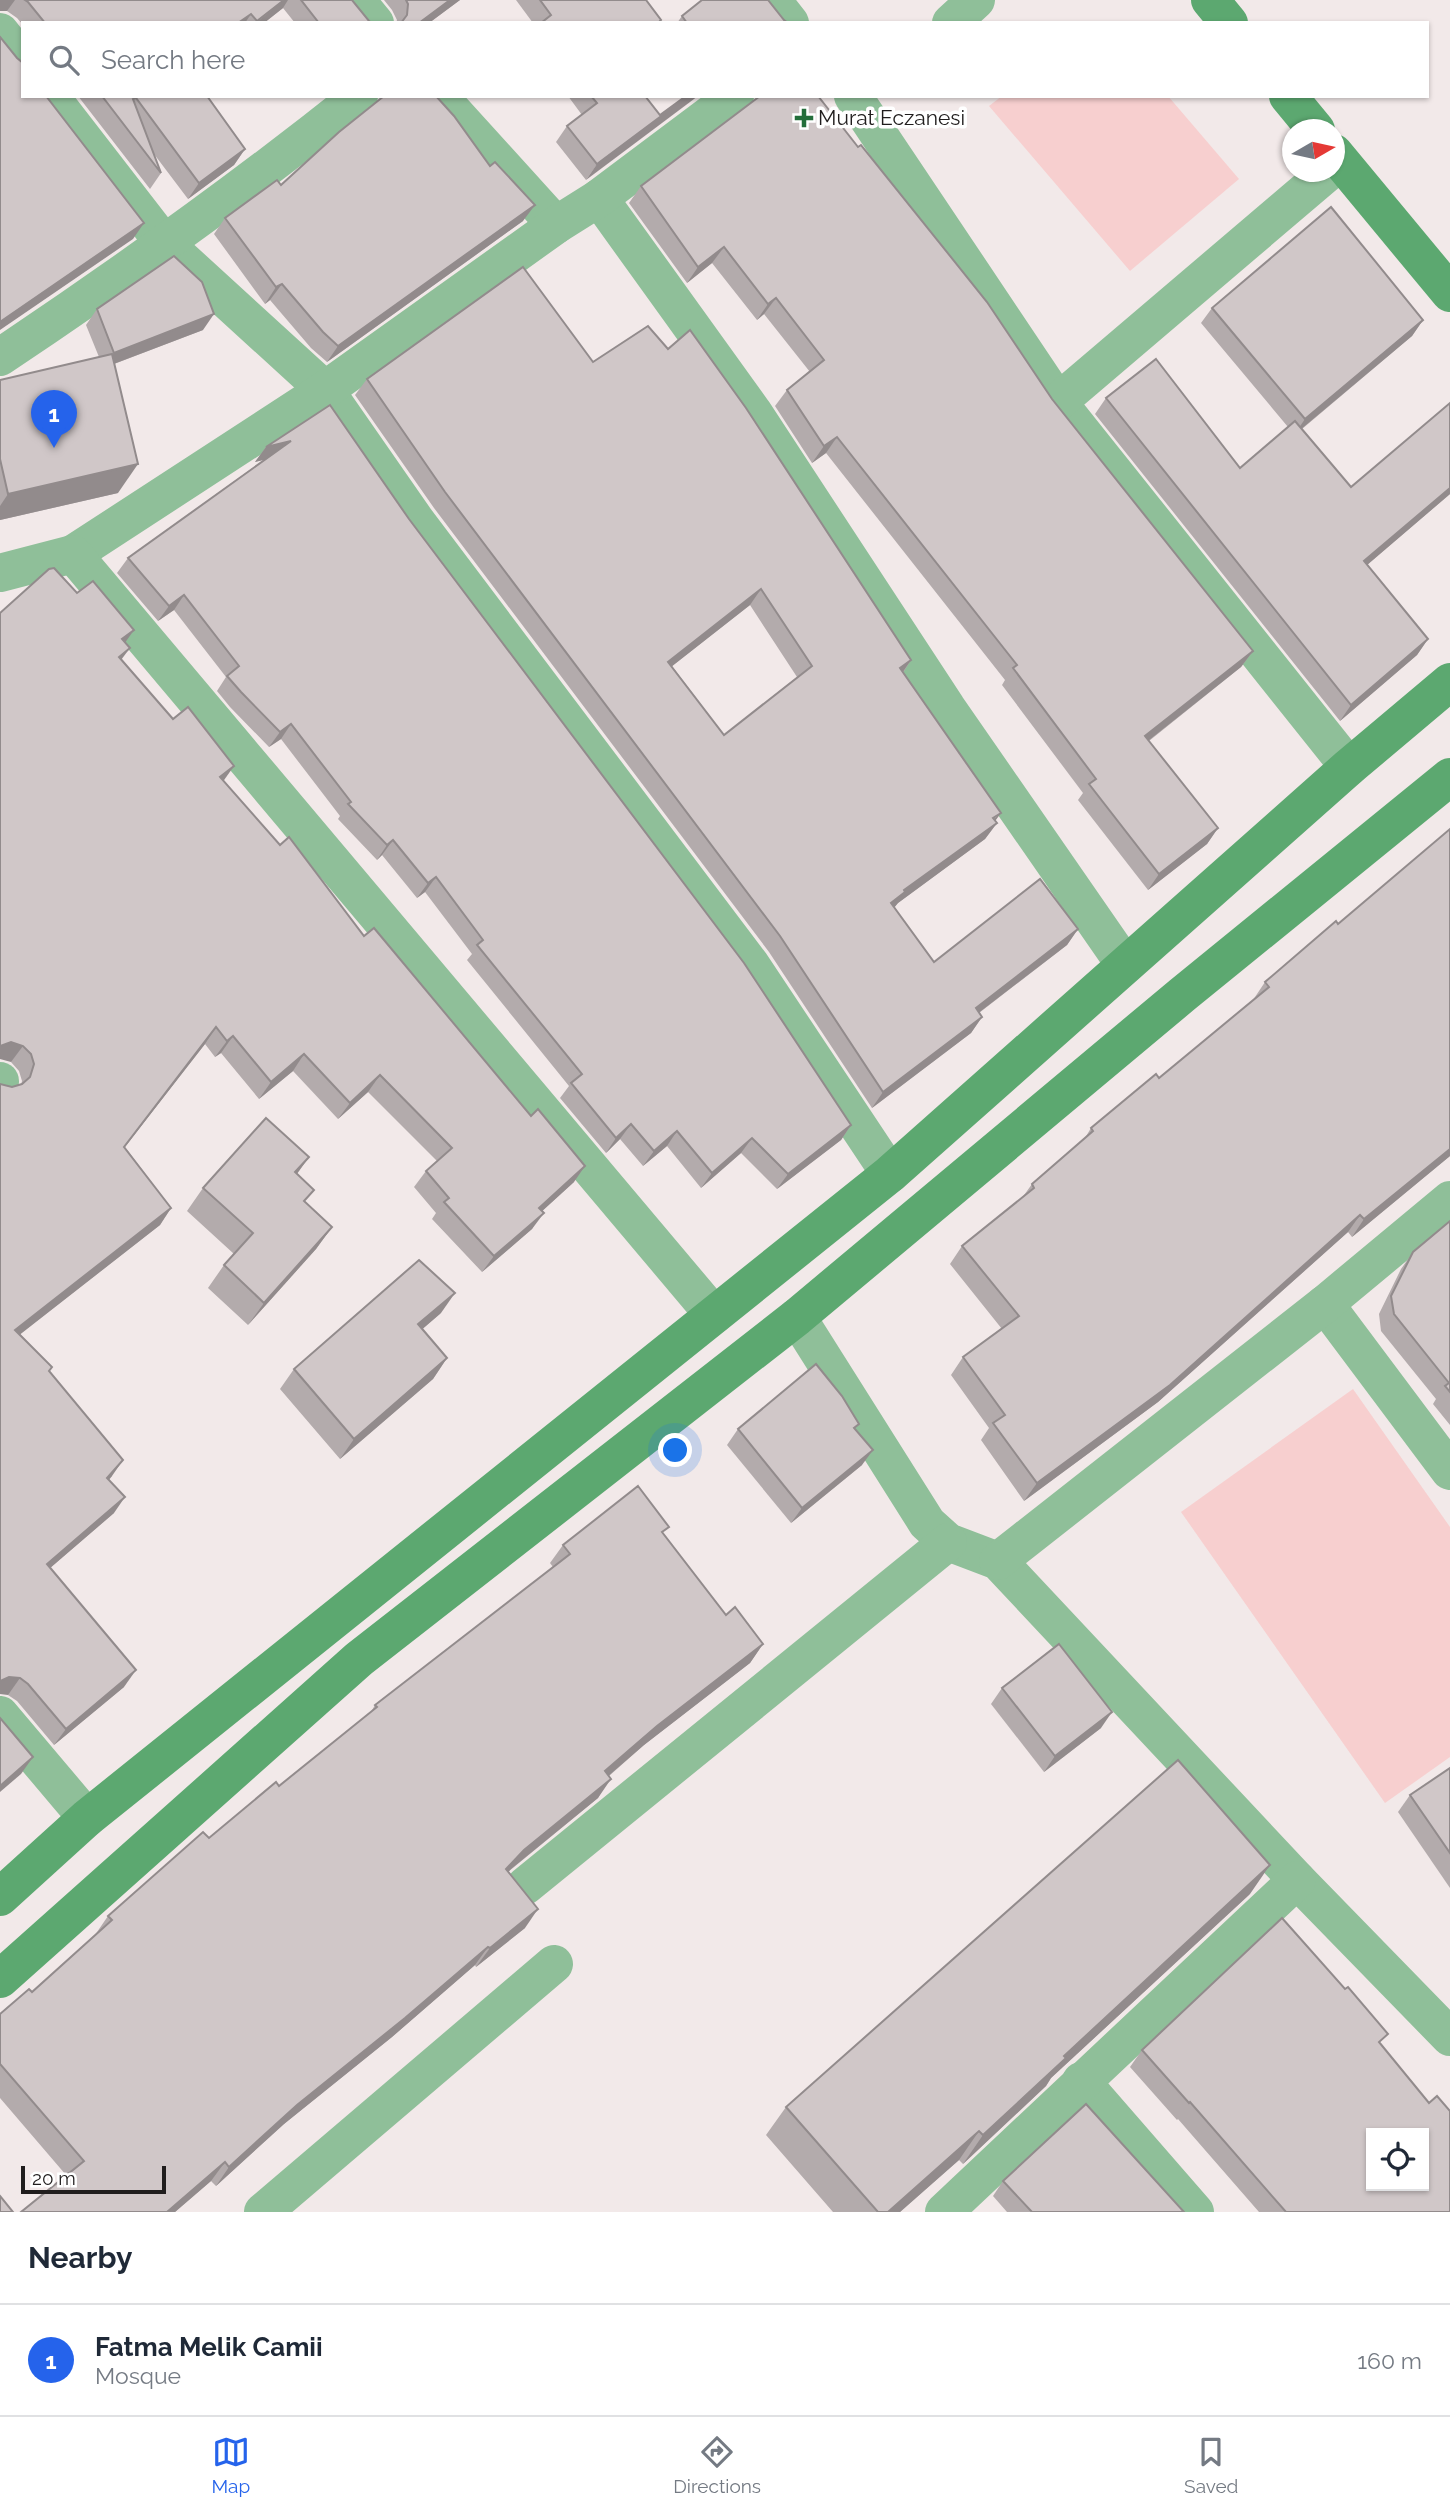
<!DOCTYPE html>
<html lang="en">
<head>
<meta charset="utf-8">
<style>
	:root { --surface:#fff; --page:#f6f6f7; --text:#1f2937; --muted:#747a83; --line:#e0e1e3; --accent:#2563eb }
	body { margin:0; font-family:Raleway,sans-serif; background:var(--page); color:var(--text) }
	.controls { position:absolute; right:21px; bottom:21px; display:grid; overflow:hidden; border-radius:0px; box-shadow:0 2px 5px #0004 }
	.controls button { width:63px; height:63px; display:grid; place-items:center; padding:0; border:0; border-bottom:2px solid var(--line); background:var(--surface); color:var(--text); font:35px sans-serif }
	.compass { position:absolute; left:1282px; top:119px; width:63px; height:63px; border-radius:50%; background:var(--surface); box-shadow:0 2px 5px #0004; rotate:81deg }
	.scale { position:absolute; left:21px; bottom:18px; width:145px; box-sizing:border-box; padding-left:7px; border:4px solid #201d1d; border-top:0; font-size:19px; line-height:24px; white-space:nowrap; color:#201d1d; -webkit-text-stroke:5px #fff; paint-order:stroke }
	.you { position:absolute; left:676px; top:1451px; width:24px; height:24px; margin:-18px; border:5px solid #fff; border-radius:50%; background:#1a73e8; box-shadow:0 0 0 10px #1a73e833 }
	.badge { display:grid; place-items:center; width:46px; height:46px; border-radius:50%; background:var(--accent); color:#fff; font-size:23px; font-weight:700 }
	.pin { position:absolute; translate:-50% -58px; filter:drop-shadow(0 2px 4px #0008) }
	.pin::after { content:''; position:absolute; top:37px; width:24px; height:21px; background:inherit; clip-path:polygon(0 0,100% 0,50% 100%) }
	.list { margin:0; padding:0; list-style:none }
	h2 { display:flex; justify-content:space-between; align-items:center; height:91px; margin:0; padding:0 28px; font-size:30px }
	h2 small { font-size:23px; font-weight:400; color:var(--muted) }
	.list li { display:grid; grid-template-columns:46px 1fr auto; gap:21px; align-items:center; box-sizing:border-box; height:112px; padding:0 28px; border-top:2px solid var(--line) }
	.list b { display:block; font-size:26px; white-space:nowrap }
	.list p { margin:0; font-size:23px; white-space:nowrap; color:var(--muted) }
	.list em { font-size:23px; font-style:normal; color:var(--muted) }
	.icon { flex:none; width:38px; height:38px; fill:none; stroke:currentColor; stroke-width:2; stroke-linecap:round; stroke-linejoin:round }
	.map { position:relative; flex:none; width:1450px; height:2212px; overflow:hidden }
	.search { position:absolute; background:var(--surface); box-shadow:0 2px 5px #0004; left:21px; right:21px; top:21px; height:77px; display:flex; align-items:center; gap:18px; box-sizing:border-box; padding:0 24px; border-radius:0px; color:var(--muted); font-size:26px }
	.sheet { height:203px; background:var(--surface) }
	nav { display:flex; justify-content:space-around; align-items:center; box-sizing:border-box; height:98px; border-top:2px solid var(--line); background:var(--surface); font-size:19px; color:var(--muted) }
	nav a { display:grid; justify-items:center; gap:4px }
	nav .on { color:var(--accent) }
	.map>svg:first-child { display:block }
</style>
</head>
<body>
<div class="map">
<svg width="1450" height="2212" viewBox="0 0 1450 2212">
	<rect width="100%" height="100%" fill="#f2e9e9"/>
	<g fill="#f7cfcf">
		<polygon points="1002,96 1168,96 1239,179 1130,271 989,106"/>
		<polygon points="1353,1389 1450,1527 1450,1757 1385,1803 1181,1512"/>
	</g>
	<g fill="none" stroke-linecap="round" stroke-linejoin="round">
		<g stroke="#8fbf99" stroke-width="38">
			<polyline points="356,0 375,23"/>
			<polyline points="772,0 790,23"/>
			<polyline points="951,23 976,0"/>
			<polyline points="0,32 23,61"/>
			<polyline points="50,96 163,242 325,390 416,521 751,965 890,1174"/>
			<polyline points="439,96 556,225"/>
			<polyline points="853,96 1058,402 1349,767"/>
			<polyline points="599,198 753,412 947,708 1125,965"/>
			<path d="M0,357C123,275 244,188 359,96"/>
			<polyline points="1058,402 1328,172"/>
			<polyline points="73,554 325,390 556,225 599,198 735,96"/>
			<polyline points="0,573 73,554 714,1315"/>
			<polyline points="0,1081 0,1082"/>
			<polyline points="1325,1304 1450,1471"/>
			<polyline points="797,1317 927,1523 948,1542 998,1561 1297,1880 1450,2037"/>
			<polyline points="998,1561 1325,1304 1450,1200"/>
			<polyline points="0,1715 87,1818"/>
			<polyline points="525,1886 948,1542"/>
			<polyline points="1081,2081 1195,2212"/>
			<polyline points="263,2212 554,1964"/>
			<polyline points="944,2212 1297,1880"/>
		</g>
		<g stroke="#5ca870" stroke-width="38">
			<polyline points="1210,0 1229,23"/>
			<polyline points="1288,96 1316,130"/>
			<polyline points="1334,153 1450,293"/>
			<polyline points="0,1897 87,1818 890,1174 1349,767 1450,682"/>
			<polyline points="0,1979 359,1659 797,1317 1182,995 1450,777"/>
		</g>
	</g>
	<g fill="#b3abac" fill-rule="evenodd">
		<polygon points="0,0 352,0 369,21 372,23 295,23 283,8 264,23 23,23 23,25 17,18 7,11 0,11"/>
		<polygon points="384,0 460,0 429,23 396,23 397,20 392,10"/>
		<polygon points="516,0 646,0 661,20 660,23 533,23"/>
		<polygon points="682,16 784,20 788,23 677,23"/>
		<polygon points="78,96 207,96 245,149 234,165 188,199 154,154 161,173 150,189"/>
		<polygon points="380,96 436,96 523,221 327,362 311,348 270,300 265,304 214,234 225,218 281,185 380,100"/>
		<polygon points="568,96 645,96 586,180 556,142 567,126 582,115"/>
		<polygon points="756,96 818,96 1052,399 1253,651 1241,667 1149,741 1218,828 1207,844 1148,890 1078,800 1083,793 1002,685 1005,680 826,453 812,463 775,406 787,390 810,372 764,314 757,320 712,263 687,283 629,203 641,186 756,100"/>
		<polygon points="1212,308 1423,320 1412,336 1302,429 1351,487 1450,403 1450,494 1367,565 1428,639 1417,655 1340,721 1095,414 1106,398 1240,468 1288,427 1201,323"/>
		<polygon points="97,309 203,330 114,364 118,493 0,520 0,380 99,357 86,325"/>
		<path d="M593,362L911,660L903,673L997,823L985,839L898,903L894,907L934,962L1078,929L1067,945L979,1013L982,1017L971,1033L872,1108L769,952L434,508L355,395L367,379ZM750,605L797,677L724,735L672,666Z"/>
		<polygon points="266,447 409,519 851,1125 841,1140 777,1189 741,1153 701,1188 667,1146 643,1166 620,1139 606,1153 560,1098 569,1086 467,960 472,954 425,892 417,898 382,855 377,860 338,819 340,816 281,739 269,747 230,707 217,691 226,677 174,610 158,621 117,573 128,558 265,459 255,462"/>
		<polygon points="77,593 125,643 121,660 223,781 280,845 364,936 574,1182 542,1211 532,1229 482,1272 432,1219 436,1213 414,1187 426,1171 437,1161 368,1092 338,1119 293,1071 259,1099 221,1053 215,1057 205,1044 125,1147 171,1208 160,1225 20,1334 52,1367 49,1371 112,1476 109,1480 114,1513 50,1568 124,1687 54,1745 17,1701 8,1695 12,1087 21,1085 22,1081 19,1071 11,1062"/>
		<polygon points="1450,829 1450,1156 1352,1237 1348,1232 1158,1402 1024,1501 981,1440 989,1428 951,1375 963,1357 1002,1329 950,1264 962,1246 1022,1198 1032,1184 1085,1138 1091,1128 1159,1078 1253,1000 1265,982 1338,924"/>
		<polygon points="309,1157 297,1174 305,1202 332,1227 316,1249 248,1325 208,1288 224,1265 234,1254 187,1211 203,1188"/>
		<polygon points="1450,1221 1450,1425 1433,1404 1436,1399 1381,1331 1379,1314 1401,1269 1413,1252"/>
		<polygon points="441,1313 422,1329 447,1358 433,1379 340,1459 280,1389 294,1369"/>
		<polygon points="738,1429 856,1429 862,1465 791,1523 727,1445"/>
		<polygon points="664,1534 726,1615 763,1644 750,1663 644,1745 609,1776 598,1798 508,1872 525,1928 476,1967 475,1965 392,2037 284,2124 216,2186 211,2181 175,2212 21,2212 66,2175 0,2098 0,2014 32,1992 95,1935 108,1916 279,1786 371,1712 375,1705 553,1567 550,1563 563,1545"/>
		<polygon points="1002,1688 1101,1728 1044,1772 991,1704"/>
		<polygon points="1450,1768 1450,1888 1398,1812 1410,1795"/>
		<polygon points="1250,1894 1051,2078 1046,2086 963,2164 959,2160 900,2212 833,2212 766,2135 786,2107"/>
		<polygon points="1381,2045 1429,2103 1450,2212 1259,2212 1178,2119 1177,2120 1130,2067 1142,2050"/>
		<polygon points="1003,2181 1184,2212 1007,2212 993,2196"/>
	</g>
	<g fill="#928b8c">
		<polygon points="0,0 15,0 7,11 0,11"/>
		<polygon points="284,0 288,0 283,8 264,23 256,23"/>
		<polygon points="450,0 460,0 429,23 419,23"/>
		<polygon points="251,14 245,23 238,23"/>
		<polygon points="688,96 698,96 586,180 597,164"/>
		<polygon points="245,149 234,165 188,199 199,183"/>
		<polygon points="535,205 523,221 327,362 338,346"/>
		<polygon points="144,223 133,239 0,330 0,322"/>
		<polygon points="724,247 712,263 687,283 698,267"/>
		<polygon points="282,284 270,300 265,304 276,287"/>
		<polygon points="776,298 764,314 757,320 768,304"/>
		<polygon points="214,314 203,330 103,368 114,353"/>
		<polygon points="1423,320 1412,336 1294,435 1305,419"/>
		<polygon points="837,437 826,453 812,463 824,446"/>
		<polygon points="291,441 281,456 255,462 266,447"/>
		<polygon points="138,464 118,493 0,520 0,506 8,494"/>
		<polygon points="1450,488 1450,494 1353,577 1364,561"/>
		<polygon points="761,589 750,605 657,678 668,662"/>
		<polygon points="184,595 174,610 158,621 169,606"/>
		<polygon points="134,630 122,647 122,639"/>
		<polygon points="1428,639 1417,655 1340,721 1351,705"/>
		<polygon points="130,648 118,664 119,657"/>
		<polygon points="1253,651 1241,667 1134,752 1145,736"/>
		<polygon points="911,660 900,676 900,668"/>
		<polygon points="291,724 281,739 269,747 280,732"/>
		<polygon points="234,766 222,783 220,777"/>
		<polygon points="1001,813 990,828 997,823 985,839 898,903 894,908 891,903 904,890"/>
		<polygon points="1218,828 1207,844 1148,890 1159,874"/>
		<polygon points="393,840 382,855 377,860 387,845"/>
		<polygon points="436,877 425,892 417,898 428,883"/>
		<polygon points="1078,929 1067,945 964,1024 976,1008"/>
		<polygon points="982,1017 971,1033 872,1108 883,1092"/>
		<polygon points="216,1027 205,1044 112,1163 124,1147"/>
		<polygon points="233,1036 221,1053 215,1057 227,1041"/>
		<polygon points="11,1042 23,1046 11,1062 0,1059 0,1046"/>
		<polygon points="304,1054 293,1071 259,1099 271,1082"/>
		<polygon points="380,1075 368,1092 338,1119 350,1103"/>
		<polygon points="631,1124 620,1139 606,1153 616,1138"/>
		<polygon points="851,1125 841,1140 777,1189 788,1174"/>
		<polygon points="677,1131 667,1146 643,1166 654,1151"/>
		<polygon points="752,1138 741,1153 701,1188 712,1173"/>
		<polygon points="1450,1149 1450,1156 1352,1237 1364,1219"/>
		<polygon points="309,1157 293,1179 295,1172"/>
		<polygon points="585,1166 574,1182 528,1224 539,1208"/>
		<polygon points="171,1208 160,1225 4,1347 15,1330"/>
		<polygon points="544,1213 532,1229 482,1272 494,1256"/>
		<polygon points="1360,1215 1348,1232 1158,1402 1024,1501 1037,1483"/>
		<polygon points="332,1227 316,1249 248,1325 264,1303"/>
		<polygon points="455,1293 441,1313 404,1345 418,1324"/>
		<polygon points="447,1358 433,1379 340,1459 354,1439"/>
		<polygon points="873,1450 862,1465 791,1523 802,1508"/>
		<polygon points="123,1460 112,1476 95,1495 107,1478"/>
		<polygon points="125,1497 114,1513 35,1581 47,1564"/>
		<polygon points="763,1644 750,1663 644,1745 592,1790 605,1771 657,1726"/>
		<polygon points="136,1670 124,1687 54,1745 66,1729"/>
		<polygon points="9,1677 20,1678 8,1695 0,1694 0,1681"/>
		<polygon points="1112,1712 1101,1728 1044,1772 1055,1756"/>
		<polygon points="33,1757 21,1774 0,1792 0,1786"/>
		<polygon points="611,1779 598,1798 511,1869 493,1888 506,1869 524,1850"/>
		<polygon points="1270,1865 1250,1894 1051,2078 1046,2086 963,2164 983,2135 1064,2056"/>
		<polygon points="538,1909 525,1928 476,1967 490,1948"/>
		<polygon points="488,1947 475,1965 392,2037 284,2124 216,2186 229,2167 297,2105"/>
		<polygon points="979,2131 959,2160 900,2212 888,2212"/>
		<polygon points="225,2162 211,2181 175,2212 167,2212"/>
	</g>
	<g fill="#d0c7c8" stroke="#928b8c" stroke-width="2" fill-rule="evenodd">
		<polygon points="25,0 284,0 257,21 251,14 238,23 45,23 28,2"/>
		<polygon points="301,0 352,0 369,21 372,23 319,23"/>
		<polygon points="406,0 450,0 419,23 401,23 407,15 408,4"/>
		<polygon points="540,0 646,0 661,20 658,23 541,23 551,15"/>
		<polygon points="702,0 768,0 784,20 788,23 687,23 682,16"/>
		<polygon points="0,37 17,58 23,63 23,96 46,96 144,223 0,322"/>
		<polygon points="102,96 207,96 245,149 199,183 136,98 133,99 161,173"/>
		<polygon points="384,96 436,96 454,116 490,166 495,162 535,205 338,346 323,332 282,284 276,287 225,218 277,180 281,185 339,132"/>
		<polygon points="591,96 645,96 660,115 686,96 688,96 597,164 567,126 597,103"/>
		<polygon points="760,96 818,96 858,147 861,145 987,302 1052,399 1253,651 1145,736 1218,828 1159,874 1089,784 1096,779 1013,668 1017,665 837,437 824,446 787,390 824,360 776,298 768,304 724,247 698,267 641,186"/>
		<polygon points="1331,207 1423,320 1305,419 1212,308"/>
		<polygon points="174,256 202,282 214,314 114,353 97,309"/>
		<path d="M523,267L593,362L648,326L668,349L690,330L746,408L911,660L900,668L1001,813L993,818L997,823L904,890L905,892L891,903L934,962L1040,879L1078,929L976,1008L982,1017L883,1092L780,936L445,492L367,379ZM761,589L812,666L724,735L668,662Z"/>
		<polygon points="112,354 138,464 8,494 0,459 0,380"/>
		<polygon points="1156,359 1240,468 1295,421 1351,487 1450,403 1450,488 1364,561 1428,639 1351,705 1106,398"/>
		<polygon points="330,405 409,519 744,963 851,1125 788,1174 752,1138 712,1173 677,1131 654,1151 631,1124 616,1138 571,1083 582,1074 477,945 483,940 436,877 428,883 393,840 387,845 348,804 351,802 291,724 280,732 241,692 227,676 239,666 184,595 169,606 128,558 291,441 266,447"/>
		<polygon points="54,568 77,593 93,581 134,630 122,639 130,648 119,657 173,719 188,707 234,766 220,777 280,845 289,837 364,936 374,928 531,1116 538,1109 585,1166 539,1208 544,1213 494,1256 444,1202 449,1198 426,1171 452,1148 380,1075 350,1103 304,1054 271,1082 233,1036 227,1041 216,1027 124,1147 171,1208 15,1330 52,1367 49,1371 123,1460 107,1478 125,1497 47,1564 136,1670 66,1729 28,1684 20,1678 9,1677 0,1681 0,1084 12,1087 22,1084 30,1077 34,1064 31,1054 23,1046 11,1042 0,1046 0,613 49,569"/>
		<polygon points="1450,829 1450,1149 1364,1219 1360,1215 1170,1385 1037,1483 993,1423 1005,1415 963,1357 1019,1316 962,1246 1034,1188 1032,1184 1093,1131 1091,1128 1156,1074 1159,1078 1269,987 1265,982 1336,921 1338,924"/>
		<polygon points="266,1118 309,1157 295,1172 314,1190 304,1201 332,1227 264,1303 224,1265 253,1233 203,1188"/>
		<polygon points="1450,1221 1450,1392 1445,1386 1449,1383 1394,1314 1391,1296 1413,1252"/>
		<polygon points="419,1260 455,1293 418,1324 447,1358 354,1439 294,1369"/>
		<polygon points="816,1364 842,1396 859,1424 854,1428 873,1450 802,1508 738,1429"/>
		<polygon points="638,1486 669,1527 662,1532 726,1615 735,1607 763,1644 657,1726 605,1771 611,1779 524,1850 506,1869 538,1909 490,1948 488,1947 405,2018 297,2105 229,2167 225,2162 167,2212 21,2212 84,2161 0,2064 0,2014 29,1989 32,1992 112,1920 108,1916 203,1832 209,1838 276,1782 279,1786 377,1707 375,1705 570,1554 563,1545"/>
		<polygon points="1059,1644 1112,1712 1055,1756 1002,1688"/>
		<polygon points="0,1718 33,1757 0,1786"/>
		<polygon points="1178,1760 1270,1865 1064,2056 1066,2058 983,2135 979,2131 888,2212 878,2212 786,2107"/>
		<polygon points="1450,1768 1450,1853 1410,1795"/>
		<path d="M1282,1918L1345,1989L1348,1987L1388,2034L1379,2042L1429,2103L1437,2096L1450,2111V2212H1286L1190,2102L1189,2103L1142,2050ZM1371,2133H1424V2186H1371Z"/>
		<polygon points="1086,2104 1184,2212 1032,2212 1003,2181"/>
		<polygon points="0,2196 13,2212 0,2212"/>
	</g>
	<path fill="#246e3b" stroke="#fff" stroke-width="2.5" d="M800.5 107.5h7v7h7v7h-7v7h-7v-7h-7v-7h7z"/>
	<g text-anchor="middle" stroke-width="7" stroke-linejoin="round" paint-order="stroke">
		<g font-size="21" fill="#201d1d" stroke="#fff" text-anchor="start">
			<text x="818" y="125">Murat Eczanesi</text>
		</g>
	</g>
</svg>
<div class="controls">
<button><svg class="icon" aria-label="locate" viewBox="0 0 24 24"><circle cx="12" cy="12" r="6"/><path d="M12 2v4M12 18v4M2 12h4M18 12h4"/></svg></button>
</div>
<svg class="compass" viewBox="-18 -18 36 36"><path d="M0-13l5 13h-10z" fill="#e53935"/><path d="M0 13l5-13h-10z" fill="#747a83"/></svg>
<div class="scale">20 m</div>
<div class="you"></div>
<div class="pin badge" style="left:54px;top:448px">1</div>
<div class="search"><svg class="icon" aria-label="search" viewBox="0 0 24 24"><circle cx="10" cy="10" r="6"/><path d="M15 15l6 6"/></svg>Search here</div>
</div>
<section class="sheet">
<h2>Nearby<small></small></h2>
<ul class="list">
<li><span class="badge">1</span><div><b>Fatma Melik Camii</b><p>Mosque</p></div><em>160 m</em></li>
</ul>
</section>
<nav>
<a class="on"><svg class="icon" aria-label="map" viewBox="0 0 24 24"><path d="M3 6l6-2 6 2 6-2v14l-6 2-6-2-6 2zM9 4v14M15 6v14"/></svg>Map</a>
<a><svg class="icon" aria-label="directions" viewBox="0 0 24 24"><path d="M12 3l9 9-9 9-9-9zM9 14v-3h6M13 9l2 2-2 2"/></svg>Directions</a>
<a><svg class="icon" aria-label="saved" viewBox="0 0 24 24"><path d="M7 4h10v16l-5-4-5 4z"/></svg>Saved</a>
</nav>
</body>
</html>
